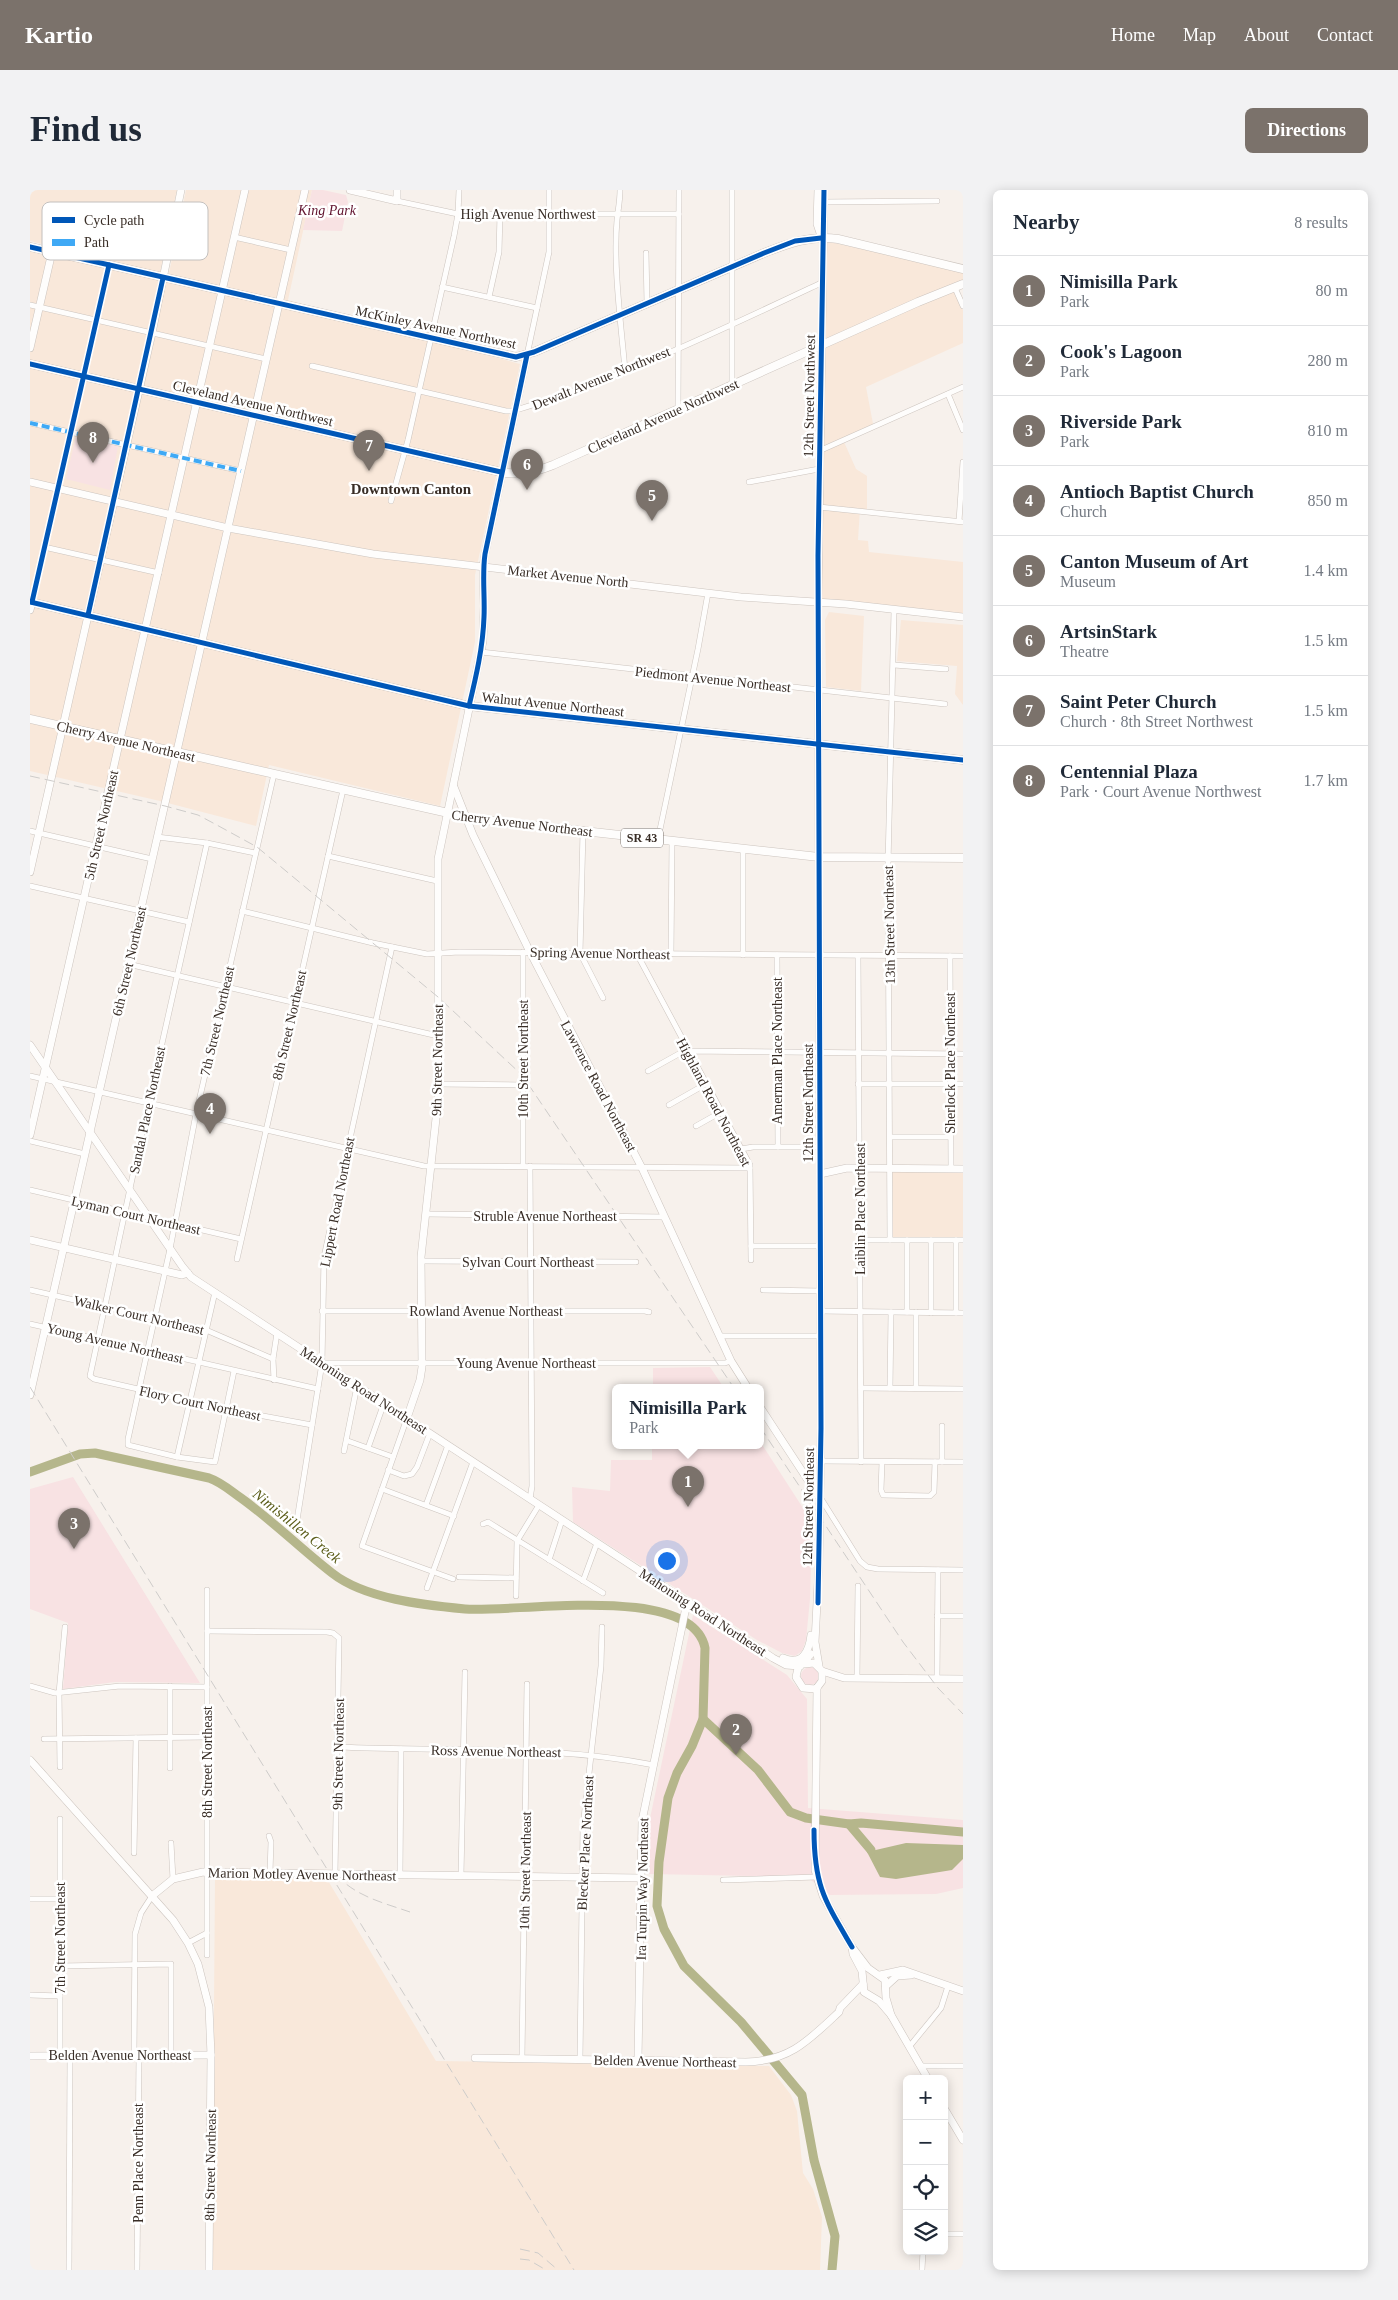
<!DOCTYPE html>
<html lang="en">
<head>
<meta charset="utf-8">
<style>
	:root { --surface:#fff; --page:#f2f2f3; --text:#1f2937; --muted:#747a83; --line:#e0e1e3; --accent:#7b726b }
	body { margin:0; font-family:Georgia,serif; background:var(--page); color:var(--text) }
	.controls { position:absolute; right:15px; bottom:15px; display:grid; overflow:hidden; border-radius:8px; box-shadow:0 2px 12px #0003 }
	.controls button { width:45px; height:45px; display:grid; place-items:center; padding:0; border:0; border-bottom:1px solid var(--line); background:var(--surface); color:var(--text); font:25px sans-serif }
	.you { position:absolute; left:636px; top:1370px; width:18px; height:18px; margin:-12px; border:4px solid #fff; border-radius:50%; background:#1a73e8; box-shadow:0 0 0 8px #1a73e833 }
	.badge { display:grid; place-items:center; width:32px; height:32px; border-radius:50%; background:var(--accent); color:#fff; font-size:16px; font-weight:700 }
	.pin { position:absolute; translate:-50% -41px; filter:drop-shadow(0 1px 2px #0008) }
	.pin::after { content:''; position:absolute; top:26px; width:18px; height:15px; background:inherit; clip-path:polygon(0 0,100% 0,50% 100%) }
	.popup { position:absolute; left:582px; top:1194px; width:152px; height:65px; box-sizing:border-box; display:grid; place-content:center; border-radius:8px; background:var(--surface); filter:drop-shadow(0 1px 4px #0005); font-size:16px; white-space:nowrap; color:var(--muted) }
	.popup b { font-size:19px; color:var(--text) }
	.popup::after { content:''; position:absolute; left:50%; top:100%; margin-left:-10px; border:10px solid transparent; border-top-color:var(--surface) }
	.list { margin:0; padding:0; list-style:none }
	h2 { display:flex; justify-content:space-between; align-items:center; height:65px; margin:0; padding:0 20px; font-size:21px }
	h2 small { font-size:16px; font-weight:400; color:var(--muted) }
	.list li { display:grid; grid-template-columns:32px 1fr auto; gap:15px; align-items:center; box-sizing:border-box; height:70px; padding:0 20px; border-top:1px solid var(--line) }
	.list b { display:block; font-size:19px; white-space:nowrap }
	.list p { margin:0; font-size:16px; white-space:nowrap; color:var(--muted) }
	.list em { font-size:16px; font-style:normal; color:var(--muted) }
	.icon { flex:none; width:28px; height:28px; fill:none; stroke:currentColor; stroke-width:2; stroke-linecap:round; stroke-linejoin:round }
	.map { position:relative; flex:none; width:933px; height:2080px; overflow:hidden; border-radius:8px }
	header { display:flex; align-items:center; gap:30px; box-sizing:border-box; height:70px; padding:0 25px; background:var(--accent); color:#fff }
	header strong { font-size:24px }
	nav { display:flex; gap:28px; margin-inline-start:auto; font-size:18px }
	.intro { display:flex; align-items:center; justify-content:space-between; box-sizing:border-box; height:120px; padding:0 30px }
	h1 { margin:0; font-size:35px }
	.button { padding:12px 22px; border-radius:8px; background:var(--accent); color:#fff; font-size:18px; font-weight:700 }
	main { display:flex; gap:30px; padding:0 30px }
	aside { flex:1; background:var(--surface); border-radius:8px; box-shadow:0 2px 12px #0003 }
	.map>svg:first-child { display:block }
</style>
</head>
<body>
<header>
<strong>Kartio</strong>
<nav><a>Home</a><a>Map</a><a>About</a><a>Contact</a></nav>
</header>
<div class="intro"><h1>Find us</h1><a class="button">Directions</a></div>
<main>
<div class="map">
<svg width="933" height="2080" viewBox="0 0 933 2080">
	<rect width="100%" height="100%" fill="#f7f1ec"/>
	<g fill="#f9e8da">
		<polygon points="0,0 147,0 130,83 0,51"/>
		<polygon points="156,0 282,0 258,110 490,174 445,385 445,452 410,616 239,575 226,636 130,611 0,581 0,52 137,93"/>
		<polygon points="795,51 933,81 933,91 923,96 933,120 933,153 836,197 844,239 814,252 826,279 837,286 837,319 830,319 828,350 838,351 839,362 933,372 933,425 790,410"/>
		<polygon points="799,422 834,426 831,501 796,497 795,430"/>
		<polygon points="871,430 933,435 933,515 925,504 927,476 867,471"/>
		<polygon points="861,980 933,980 933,1050 861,1049"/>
		<polygon points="185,1687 297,1689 406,1871 739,1876 761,1905 767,1921 773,1983 783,1999 792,2027 790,2080 182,2080"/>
	</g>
	<g fill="#f8e2e3">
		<polygon points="282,0 293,0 316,5 318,12 312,41 273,40"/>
		<polygon points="46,246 88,256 80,300 36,289"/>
		<polygon points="680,1177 694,1198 623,1198 623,1178"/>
		<polygon points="731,1253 782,1332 780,1409 776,1450 772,1461 765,1466 752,1463 727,1450 543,1332 542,1297 580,1301 581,1270 622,1270 622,1256 730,1256"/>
		<polygon points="43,1287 170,1493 85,1492 33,1499 38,1433 0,1419 0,1299"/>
		<polygon points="663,1425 757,1485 777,1509 778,1618 933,1630 933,1698 906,1704 800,1705 777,1687 619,1684 619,1633"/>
		<circle cx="780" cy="1486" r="9"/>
	</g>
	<polygon fill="#b5b68b" points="876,1653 933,1655 933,1669 922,1680 866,1689 850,1687 837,1662"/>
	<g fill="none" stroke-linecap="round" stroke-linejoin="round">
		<g stroke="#b5b68b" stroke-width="9">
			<path d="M0,1282L50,1264L65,1263L179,1288C191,1292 201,1301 211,1308C243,1331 271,1359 302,1383C335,1409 394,1415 435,1419C486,1423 662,1392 675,1458L673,1529L662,1556L647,1583L638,1608L629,1672L627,1716L634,1739L654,1776L711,1832L772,1905L784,1970L805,2046L802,2080"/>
			<polyline points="673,1529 728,1580 760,1622 776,1628 819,1634 831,1633 933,1642"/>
			<polyline points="819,1634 841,1660"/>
		</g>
		<g stroke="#ccc4be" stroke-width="6">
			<g id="street">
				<path d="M590,0C590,11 588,20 587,30C583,75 591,134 595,180"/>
				<polyline points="367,11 428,24 649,24"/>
				<polyline points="793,12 907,11"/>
				<polyline points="204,47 261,60"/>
				<polyline points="616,63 617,113"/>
				<polyline points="412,97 507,118"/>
				<polyline points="925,98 933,116"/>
				<polyline points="459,107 469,62 470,24"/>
				<polyline points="0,115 236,169"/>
				<polyline points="497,165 519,62 519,0"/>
				<path d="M282,176L476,221H483C589,189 691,140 791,93"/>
				<polyline points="702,195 702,0"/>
				<polyline points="918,204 933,240"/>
				<polyline points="648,219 649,0"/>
				<polyline points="0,233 211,281"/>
				<polyline points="789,261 933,197"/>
				<polyline points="719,292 789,279"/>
				<polyline points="361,311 378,250 424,46 428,24 429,0"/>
				<polyline points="789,317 933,332"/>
				<polyline points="929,331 933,272"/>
				<polyline points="14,357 129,383"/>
				<polyline points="2,412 79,75"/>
				<polyline points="451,462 915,514"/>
				<polyline points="864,475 916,479"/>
				<polyline points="0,641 122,669"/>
				<polyline points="553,641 550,763 573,808"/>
				<polyline points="127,647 177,653 225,663"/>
				<polyline points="628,649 668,459 678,403"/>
				<polyline points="177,653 111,947 60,1186 64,1189 196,1219 282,1235"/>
				<polyline points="298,666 407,691"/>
				<polyline points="0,696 159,732"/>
				<polyline points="212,721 343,753 397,764 429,762 933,766"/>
				<polyline points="493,762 493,976"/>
				<polyline points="607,764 720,975 721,1070"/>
				<polyline points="641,764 642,651"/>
				<polyline points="713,765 713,659"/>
				<polyline points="747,765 748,957"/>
				<polyline points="828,766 831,1272"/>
				<polyline points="920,766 921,979"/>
				<polyline points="98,774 408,846"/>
				<polyline points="618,881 654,861 933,864"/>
				<polyline points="0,886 394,976 720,978"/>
				<polyline points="408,894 492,895"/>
				<polyline points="828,894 933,894"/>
				<polyline points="639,915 676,894"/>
				<polyline points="666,936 691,922"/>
				<polyline points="860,947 920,947"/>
				<polyline points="0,951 55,964"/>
				<polyline points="711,959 723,957 789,957"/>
				<polyline points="0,1000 211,1049"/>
				<polyline points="396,1024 634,1027"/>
				<polyline points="830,1050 933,1050"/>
				<polyline points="860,1050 858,674 864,421"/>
				<polyline points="877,1050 877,1122"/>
				<polyline points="901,1050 901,1123"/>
				<polyline points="721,1056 790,1056"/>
				<polyline points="207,1069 313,600"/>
				<polyline points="391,1071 606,1072"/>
				<polyline points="0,1100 176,1140 243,1169"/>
				<polyline points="733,1100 790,1101"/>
				<polyline points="292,1121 615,1121 619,1122"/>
				<polyline points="790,1121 933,1123"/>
				<polyline points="926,1123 926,1050"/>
				<polyline points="0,1134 288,1199"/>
				<polyline points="689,1146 790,1146"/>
				<polyline points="293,1173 695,1173 701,1171"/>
				<polyline points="204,1181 185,1272 147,1267 98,1255 98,1249 140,1059 166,924 244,584"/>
				<polyline points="244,1190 243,1169 247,1143"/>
				<polyline points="831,1198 933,1199"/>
				<polyline points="860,1198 861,1122"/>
				<polyline points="886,1198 886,1122"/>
				<polyline points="377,1228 332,1356 423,1389"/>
				<polyline points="912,1236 912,1272"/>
				<polyline points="318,1251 363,1267"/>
				<polyline points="338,1258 354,1213"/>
				<polyline points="314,1261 327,1196"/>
				<polyline points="147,1267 185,1102"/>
				<polyline points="790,1271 933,1272"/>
				<polyline points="852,1272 851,1300 853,1305 900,1306 904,1302 905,1272"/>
				<polyline points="358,1280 374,1286 382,1284 387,1277 400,1243"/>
				<polyline points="352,1299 424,1326"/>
				<polyline points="790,1307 830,1371 837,1377 848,1379 933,1380"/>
				<polyline points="500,1309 502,1296 500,976"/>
				<polyline points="396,1315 418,1255"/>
				<polyline points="267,1330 292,1173 294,1067 362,757"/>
				<polyline points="453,1334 458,1332 573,1403"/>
				<polyline points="519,1370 532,1330"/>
				<polyline points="429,1387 486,1388"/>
				<polyline points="553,1391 567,1353"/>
				<polyline points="397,1398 443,1272"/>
				<polyline points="486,1406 487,1351 509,1315"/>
				<polyline points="907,1426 933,1426"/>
				<polyline points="177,1441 297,1442 303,1443 309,1448 305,1684"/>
				<polyline points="827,1488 828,1396"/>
				<polyline points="907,1488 908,1380"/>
				<polyline points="0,1496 25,1503 90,1496 177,1497"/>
				<polyline points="140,1496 140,1578"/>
				<polyline points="14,1549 177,1547"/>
				<path d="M308,1557C414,1562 520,1554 624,1575"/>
				<polyline points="30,1577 29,1503 35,1437"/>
				<polyline points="239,1646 241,1652 240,1682"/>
				<polyline points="141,1653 143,1689"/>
				<polyline points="104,1663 106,1548"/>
				<polyline points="370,1685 371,1559"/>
				<polyline points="431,1686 435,1482"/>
				<polyline points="693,1690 787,1687"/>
				<polyline points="0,1709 30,1709"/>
				<polyline points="158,1753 177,1743 177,1400"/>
				<polyline points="177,1765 177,1743"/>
				<polyline points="30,1776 141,1774 141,1865"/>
				<polyline points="0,1805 30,1806"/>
				<polyline points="879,1857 911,1818 918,1796"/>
				<polyline points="104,1865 105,1744 111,1723 122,1706"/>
				<polyline points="30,1866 30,1629"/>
				<polyline points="492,1868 497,1494"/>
				<polyline points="550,1869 553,1637 571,1476 572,1437"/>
				<polyline points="891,1876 933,1876"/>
				<polyline points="914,2044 933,2044"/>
				<polyline points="39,2080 40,1866"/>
				<polyline points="107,2080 109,1865"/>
				<polyline points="892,2080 893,2061"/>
			</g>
		</g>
		<g stroke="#ccc4be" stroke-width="8">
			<g id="secondary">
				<polyline points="320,0 367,11 367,0"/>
				<polyline points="788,0 787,34 790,43"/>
				<polyline points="0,158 22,62"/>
				<polyline points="0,292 198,338 343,364 711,407 816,414 933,427"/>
				<polyline points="0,420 2,412"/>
				<polyline points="424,597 443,645 500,762 612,978 701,1171 718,1198"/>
				<polyline points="0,682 122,143 151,0"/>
				<polyline points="0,855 152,1076 161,1087 743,1468 756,1475 770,1476"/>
				<polyline points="0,945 215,0"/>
				<polyline points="790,984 817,978 933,979"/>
				<polyline points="0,1050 152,1085 158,1083"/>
				<polyline points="0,1205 275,0"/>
				<polyline points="730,1217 789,1307"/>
				<polyline points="377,1228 390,1190 392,1177 391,1067 408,910 408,669 453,451 454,416 453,377 455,364 497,165"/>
				<path d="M753,1468C772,1476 779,1462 781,1445"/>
				<polyline points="774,1474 784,1473 792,1481 792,1491 786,1499 773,1498 766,1487 768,1478 781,1464"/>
				<polyline points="789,1476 785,1452 789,1373 791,1238 788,412 794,0"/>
				<polyline points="792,1481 814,1488 933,1489"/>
				<polyline points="787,1498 785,1680 793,1706 822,1757 823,1764 832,1781 834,1802 849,1811 861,1825 898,1889"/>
				<polyline points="0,1570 143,1730 158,1753 168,1774 179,1817 181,1865 179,2080"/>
				<polyline points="122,1706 143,1689 173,1682 611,1688"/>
				<polyline points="822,1757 838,1778 855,1790 856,1808 861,1825"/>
				<polyline points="850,1785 873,1780 933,1801"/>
				<polyline points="856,1796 867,1786 881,1785"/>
				<polyline points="0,1866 181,1865"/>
				<path d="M445,1868L716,1872C760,1871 779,1850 809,1822L810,1818L833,1794"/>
				<polyline points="608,1870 612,1631 655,1422 659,1413"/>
				<polyline points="914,1918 933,1950"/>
			</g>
		</g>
		<g stroke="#ccc4be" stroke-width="9">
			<g id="primary">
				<path d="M0,57L486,167L504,162L734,63C759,53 781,45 808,49L933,79"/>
				<path d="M0,174L471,282C490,286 505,282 523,275L888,112L933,94"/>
				<polyline points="0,412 439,516 933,570"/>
				<polyline points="0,529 445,629 789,667 933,668"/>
			</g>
		</g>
		<use href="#street" stroke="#fefdfc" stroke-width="5"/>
		<use href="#secondary" stroke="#fefdfc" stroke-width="7"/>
		<use href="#primary" stroke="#fefdfc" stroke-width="8"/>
		<g stroke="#ceccca" stroke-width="1" stroke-dasharray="10 5" stroke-linecap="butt">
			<polyline points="0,586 135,616 168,625 185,634 227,657 408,807 492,885 704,1198"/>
			<polyline points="0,1197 544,2080"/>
			<polyline points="730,1237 873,1452 908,1498 933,1524"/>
			<path d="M306,1684C324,1706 354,1713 380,1722"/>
			<polyline points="490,2059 508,2063 528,2080"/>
			<polyline points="490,2069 499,2070 516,2080"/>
		</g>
		<polyline stroke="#3fa9f5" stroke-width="4" stroke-dasharray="8 4" stroke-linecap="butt" points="0,233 211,281"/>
		<g stroke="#fff" stroke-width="8">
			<g id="cycleway">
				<polyline points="0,57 486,167 504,162 734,63 765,51 791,48"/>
				<polyline points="0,174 471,282"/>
				<polyline points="0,412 439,516 933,570"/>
				<polyline points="2,412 79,75"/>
				<polyline points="58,425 133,88"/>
				<path d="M439,516C446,487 453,457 454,427C455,406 452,385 455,364L497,165"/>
				<polyline points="788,1413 791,1238 788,366 794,0"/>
				<path d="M784,1640C784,1696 795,1711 822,1757"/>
			</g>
		</g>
		<use href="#cycleway" stroke="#0057b8" stroke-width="5"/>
	</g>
	<g text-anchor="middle" stroke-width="5" stroke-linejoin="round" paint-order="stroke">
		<rect fill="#fff" stroke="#746c67" stroke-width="1" x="591" y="638.5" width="42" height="19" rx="4"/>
		<g font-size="12" font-weight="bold" fill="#382d26">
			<text x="612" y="652">SR 43</text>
		</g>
		<g font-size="14" font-style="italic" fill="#60132e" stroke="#fff">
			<text x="297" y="25">King Park</text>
		</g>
		<g font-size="14" fill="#382d26" stroke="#fff">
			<text x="498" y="29">High Avenue Northwest</text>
			<text transform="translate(406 137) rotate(12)" y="5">McKinley Avenue Northwest</text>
			<text transform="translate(571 188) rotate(-22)" y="5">Dewalt Avenue Northwest</text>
			<text transform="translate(779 206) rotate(-89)" y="5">12th Street Northwest</text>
			<text transform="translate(223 213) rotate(13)" y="5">Cleveland Avenue Northwest</text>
			<text transform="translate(633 226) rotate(-24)" y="5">Cleveland Avenue Northwest</text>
			<text transform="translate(538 386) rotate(6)" y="5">Market Avenue North</text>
			<text transform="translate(683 489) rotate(6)" y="5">Piedmont Avenue Northeast</text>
			<text transform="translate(523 514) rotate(6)" y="5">Walnut Avenue Northeast</text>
			<text transform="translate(96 551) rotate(13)" y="5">Cherry Avenue Northeast</text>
			<text transform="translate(492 633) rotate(7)" y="5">Cherry Avenue Northeast</text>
			<text transform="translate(71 635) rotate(-77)" y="5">5th Street Northeast</text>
			<text transform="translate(859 735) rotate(-91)" y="5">13th Street Northeast</text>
			<text transform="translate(570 763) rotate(1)" y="5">Spring Avenue Northeast</text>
			<text transform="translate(99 771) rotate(-77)" y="5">6th Street Northeast</text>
			<text transform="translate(187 831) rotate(-77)" y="5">7th Street Northeast</text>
			<text transform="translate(259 835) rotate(-77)" y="5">8th Street Northeast</text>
			<text transform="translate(747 861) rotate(-90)" y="5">Amerman Place Northeast</text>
			<text transform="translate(493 869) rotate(-90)" y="5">10th Street Northeast</text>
			<text transform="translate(407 870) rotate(-89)" y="5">9th Street Northeast</text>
			<text transform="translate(920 873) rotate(-90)" y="5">Sherlock Place Northeast</text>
			<text transform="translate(569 896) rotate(62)" y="5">Lawrence Road Northeast</text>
			<text transform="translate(684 912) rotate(62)" y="5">Highland Road Northeast</text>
			<text transform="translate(778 913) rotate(-90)" y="5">12th Street Northeast</text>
			<text transform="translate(117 920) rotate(-78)" y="5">Sandal Place Northeast</text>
			<text transform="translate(307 1012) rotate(-79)" y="5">Lippert Road Northeast</text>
			<text transform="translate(830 1019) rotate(-90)" y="5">Laiblin Place Northeast</text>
			<text transform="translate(106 1025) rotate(13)" y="5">Lyman Court Northeast</text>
			<text x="515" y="1031">Struble Avenue Northeast</text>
			<text x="498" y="1077">Sylvan Court Northeast</text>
			<text x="456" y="1126">Rowland Avenue Northeast</text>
			<text transform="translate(109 1125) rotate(13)" y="5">Walker Court Northeast</text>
			<text transform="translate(85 1153) rotate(13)" y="5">Young Avenue Northeast</text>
			<text x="496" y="1178">Young Avenue Northeast</text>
			<text transform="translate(334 1200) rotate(33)" y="5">Mahoning Road Northeast</text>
			<text transform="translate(170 1213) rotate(12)" y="5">Flory Court Northeast</text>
			<text transform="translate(778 1317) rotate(-89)" y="5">12th Street Northeast</text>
			<text transform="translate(673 1422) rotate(33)" y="5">Mahoning Road Northeast</text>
			<text transform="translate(466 1561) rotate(1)" y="5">Ross Avenue Northeast</text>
			<text transform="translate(308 1564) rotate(-89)" y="5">9th Street Northeast</text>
			<text transform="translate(177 1572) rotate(-90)" y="5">8th Street Northeast</text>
			<text transform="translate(555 1653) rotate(-87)" y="5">Blecker Place Northeast</text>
			<text transform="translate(495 1681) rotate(-89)" y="5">10th Street Northeast</text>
			<text transform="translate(272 1684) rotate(1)" y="5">Marion Motley Avenue Northeast</text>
			<text transform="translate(612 1699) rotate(-89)" y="5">Ira Turpin Way Northeast</text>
			<text transform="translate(30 1748) rotate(-90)" y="5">7th Street Northeast</text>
			<text x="90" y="1870">Belden Avenue Northeast</text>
			<text transform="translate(635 1871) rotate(1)" y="5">Belden Avenue Northeast</text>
			<text transform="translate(108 1973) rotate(-90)" y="5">Penn Place Northeast</text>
			<text transform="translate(180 1975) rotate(-89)" y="5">8th Street Northeast</text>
		</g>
		<g font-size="15" font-weight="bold" fill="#382d26" stroke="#fff">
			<text x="381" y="304">Downtown Canton</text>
		</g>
		<g font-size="15" font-style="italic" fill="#5a5c18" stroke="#fff">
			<text transform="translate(267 1336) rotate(39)" y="5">Nimishillen Creek</text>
		</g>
	</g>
	<rect x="12" y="12" width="166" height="58" rx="8" fill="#fff" stroke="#c3c0be" stroke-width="1"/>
	<rect x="22" y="27" width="23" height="6" fill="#0057b8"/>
	<rect x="22" y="49" width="23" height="7" fill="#3fa9f5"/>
	<g font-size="14" fill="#382d26">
		<text x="54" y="35">Cycle path</text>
		<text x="54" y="57">Path</text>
	</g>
</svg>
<div class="controls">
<button>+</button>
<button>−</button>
<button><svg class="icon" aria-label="locate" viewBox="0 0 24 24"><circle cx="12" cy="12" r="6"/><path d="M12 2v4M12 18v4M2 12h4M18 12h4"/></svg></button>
<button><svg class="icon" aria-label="layers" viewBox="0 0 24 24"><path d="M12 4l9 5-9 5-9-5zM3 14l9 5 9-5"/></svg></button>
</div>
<div class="you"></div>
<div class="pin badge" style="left:658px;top:1317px">1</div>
<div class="popup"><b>Nimisilla Park</b>Park</div>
<div class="pin badge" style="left:706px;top:1565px">2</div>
<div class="pin badge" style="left:44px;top:1359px">3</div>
<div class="pin badge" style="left:180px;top:944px">4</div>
<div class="pin badge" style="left:622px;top:331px">5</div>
<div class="pin badge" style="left:497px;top:300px">6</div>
<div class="pin badge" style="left:339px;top:281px">7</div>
<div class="pin badge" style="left:63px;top:273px">8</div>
</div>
<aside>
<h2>Nearby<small>8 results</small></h2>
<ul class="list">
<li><span class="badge">1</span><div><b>Nimisilla Park</b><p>Park</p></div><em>80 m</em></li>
<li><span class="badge">2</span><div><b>Cook's Lagoon</b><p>Park</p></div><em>280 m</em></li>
<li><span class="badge">3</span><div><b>Riverside Park</b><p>Park</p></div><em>810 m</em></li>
<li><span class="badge">4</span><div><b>Antioch Baptist Church</b><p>Church</p></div><em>850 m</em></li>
<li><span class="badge">5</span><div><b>Canton Museum of Art</b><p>Museum</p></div><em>1.4 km</em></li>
<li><span class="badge">6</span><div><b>ArtsinStark</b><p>Theatre</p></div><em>1.5 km</em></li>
<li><span class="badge">7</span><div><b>Saint Peter Church</b><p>Church · 8th Street Northwest</p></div><em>1.5 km</em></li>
<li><span class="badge">8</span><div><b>Centennial Plaza</b><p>Park · Court Avenue Northwest</p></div><em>1.7 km</em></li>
</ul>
</aside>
</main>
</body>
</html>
